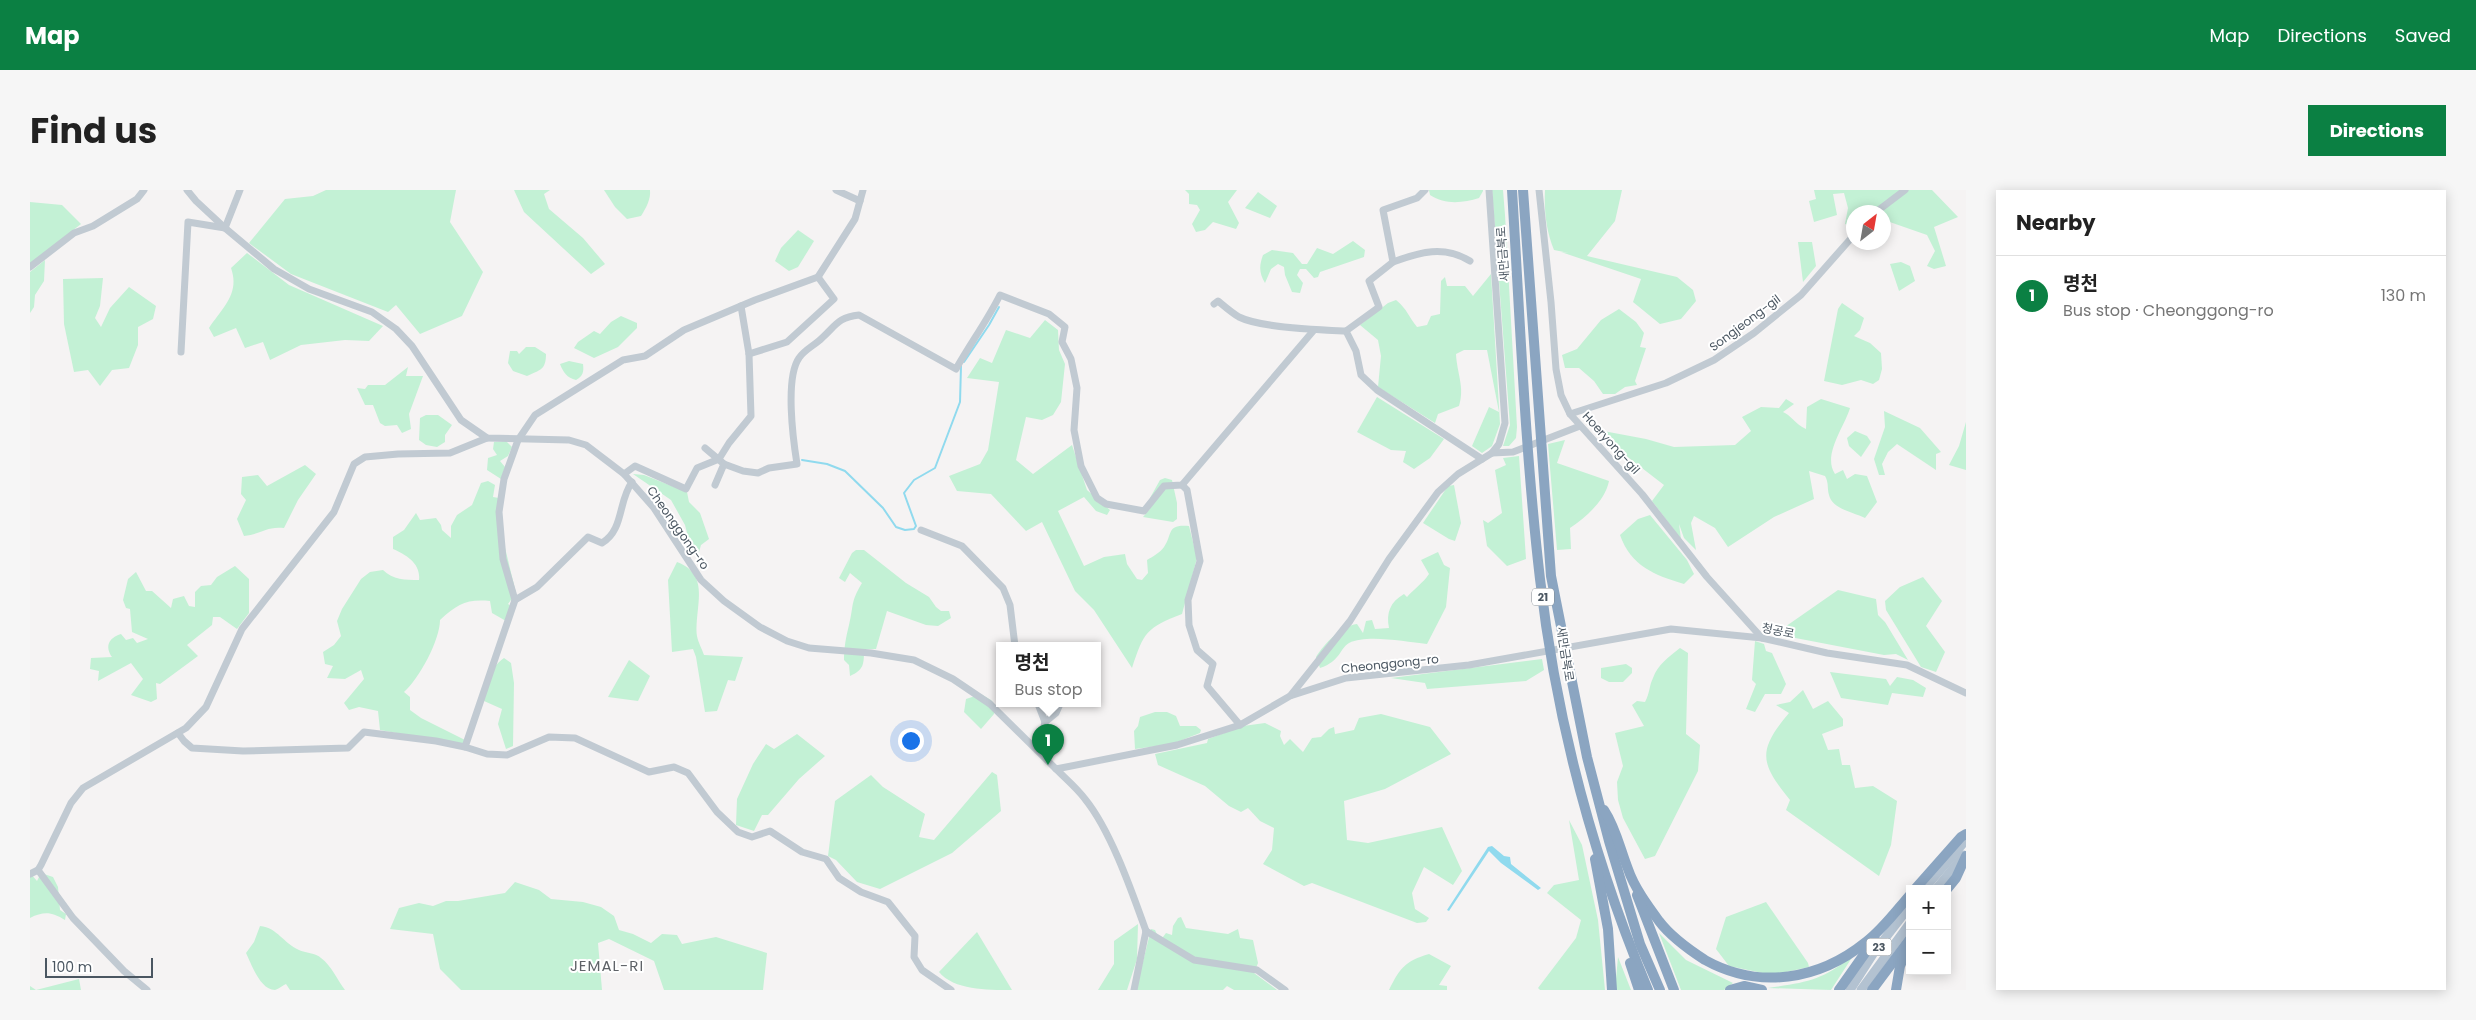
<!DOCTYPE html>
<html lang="en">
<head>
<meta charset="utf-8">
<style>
	:root { --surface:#fff; --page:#f6f6f6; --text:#222; --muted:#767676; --line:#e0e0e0; --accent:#0b8043 }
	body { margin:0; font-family:Poppins,"Noto Sans KR",sans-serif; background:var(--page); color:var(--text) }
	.controls { position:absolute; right:15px; bottom:15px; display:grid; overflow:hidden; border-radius:0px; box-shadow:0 2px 12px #0003 }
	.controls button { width:45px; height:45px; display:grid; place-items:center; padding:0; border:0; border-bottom:1px solid var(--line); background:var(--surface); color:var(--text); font:25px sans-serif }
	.compass { position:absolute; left:1816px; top:15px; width:45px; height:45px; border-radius:50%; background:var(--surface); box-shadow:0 2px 12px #0003; rotate:31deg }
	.scale { position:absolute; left:15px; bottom:12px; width:108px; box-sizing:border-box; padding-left:5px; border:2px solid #4a5661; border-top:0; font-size:14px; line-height:18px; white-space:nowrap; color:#4a5661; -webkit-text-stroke:4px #fff; paint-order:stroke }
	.you { position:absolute; left:880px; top:550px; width:18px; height:18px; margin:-12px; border:4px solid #fff; border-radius:50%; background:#1a73e8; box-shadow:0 0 0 8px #1a73e833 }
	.badge { display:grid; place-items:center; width:32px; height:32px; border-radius:50%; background:var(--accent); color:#fff; font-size:16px; font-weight:700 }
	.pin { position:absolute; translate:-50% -41px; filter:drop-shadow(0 1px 2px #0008) }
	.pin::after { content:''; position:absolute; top:26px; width:18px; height:15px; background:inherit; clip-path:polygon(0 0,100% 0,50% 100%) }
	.popup { position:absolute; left:966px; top:452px; width:105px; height:65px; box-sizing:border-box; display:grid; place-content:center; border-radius:0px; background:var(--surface); filter:drop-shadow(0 1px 4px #0005); font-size:16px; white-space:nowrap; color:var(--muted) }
	.popup b { font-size:19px; color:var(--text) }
	.popup::after { content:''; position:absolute; left:50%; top:100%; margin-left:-10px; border:10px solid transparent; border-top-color:var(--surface) }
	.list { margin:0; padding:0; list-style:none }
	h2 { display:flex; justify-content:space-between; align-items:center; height:65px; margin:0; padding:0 20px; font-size:21px }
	h2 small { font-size:16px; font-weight:400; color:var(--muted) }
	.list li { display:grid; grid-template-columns:32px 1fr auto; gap:15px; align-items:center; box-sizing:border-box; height:80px; padding:0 20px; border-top:1px solid var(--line) }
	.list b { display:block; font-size:19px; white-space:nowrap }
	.list p { margin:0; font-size:16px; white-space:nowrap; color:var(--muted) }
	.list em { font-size:16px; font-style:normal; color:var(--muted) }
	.map { position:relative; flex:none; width:1936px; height:800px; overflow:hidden; border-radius:0px }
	header { display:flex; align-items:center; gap:30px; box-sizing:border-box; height:70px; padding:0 25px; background:var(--accent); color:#fff }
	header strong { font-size:24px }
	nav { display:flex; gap:28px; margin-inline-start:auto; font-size:18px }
	.intro { display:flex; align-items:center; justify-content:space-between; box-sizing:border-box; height:120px; padding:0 30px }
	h1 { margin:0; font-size:35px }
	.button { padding:12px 22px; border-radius:0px; background:var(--accent); color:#fff; font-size:18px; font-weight:700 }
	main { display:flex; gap:30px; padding:0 30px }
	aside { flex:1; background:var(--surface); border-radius:0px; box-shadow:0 2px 12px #0003 }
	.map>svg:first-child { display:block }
</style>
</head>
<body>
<header>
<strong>Map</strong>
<nav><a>Map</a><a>Directions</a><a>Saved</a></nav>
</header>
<div class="intro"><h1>Find us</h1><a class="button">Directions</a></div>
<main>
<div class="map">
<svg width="1936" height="800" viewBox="0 0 1936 800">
	<rect width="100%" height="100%" fill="#f5f3f3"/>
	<g fill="#c3f1d5">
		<polygon points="296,0 426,0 420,32 453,82 432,126 390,144 366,115 358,122 261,84 219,53 255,9 283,6"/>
		<polygon points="484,0 520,0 514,4 519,19 553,48 575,74 561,84 494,22"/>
		<path d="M574,0H620C621,9 616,18 611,26L597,29L585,17Z"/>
		<polygon points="1155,0 1207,0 1198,12 1209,33 1206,39 1183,32 1175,40 1166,42 1162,34 1170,20 1167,15 1159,14 1159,4"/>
		<path d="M1399,0H1453V1L1449,8C1433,13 1415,15 1400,5Z"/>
		<polygon points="1462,0 1473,0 1475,25 1487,237 1486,248 1479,256 1473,256 1480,235"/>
		<path d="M1515,0H1592L1585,31L1557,66L1647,87L1663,100L1666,111L1651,129L1630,134L1603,112L1611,89L1531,62L1539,63L1524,60C1516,41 1514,20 1515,0Z"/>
		<polygon points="1784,0 1902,0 1928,27 1904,37 1916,76 1904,79 1897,76 1905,61 1897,45 1854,30 1854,22 1841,21 1824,22 1823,37 1815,34 1818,18 1814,3 1803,4 1807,25 1784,32 1779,11 1786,9"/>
		<polygon points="1228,2 1247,16 1240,28 1215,18"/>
		<polygon points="0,12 32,15 51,34 0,74"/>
		<polygon points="768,40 784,51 768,77 759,81 745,71 751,58"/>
		<path d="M1323,51L1335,60L1334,67L1290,82L1288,87L1284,88L1276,79H1270L1267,85L1273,93L1270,103L1262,102L1255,85L1254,77L1248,74L1241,79L1235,93C1229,83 1229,76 1233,65L1242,60L1263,63L1272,74H1277L1287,58L1303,64Z"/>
		<polygon points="1768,52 1782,52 1786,76 1773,92"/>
		<path d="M217,63L259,95L353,136L339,151L315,150L271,155L240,170L233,152L215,158L206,138L184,147L179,138C193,117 210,104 201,78Z"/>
		<polygon points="15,70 14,91 5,105 4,117 0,123 0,82"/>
		<polygon points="1871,72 1880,76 1885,91 1869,101 1860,74"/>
		<path d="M1461,84L1470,234L1462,256L1452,263L1442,256L1459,217L1469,222L1457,160H1434L1426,164C1427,184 1435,197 1429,216L1408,224L1405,233L1348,197L1351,166L1348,150L1330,135L1358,113L1366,110C1378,120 1378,126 1387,137L1397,135L1401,126L1410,124L1411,91L1415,87L1417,96H1435L1443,106Z"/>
		<polygon points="73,88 70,116 65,128 71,137 80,118 99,97 126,116 123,129 108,137 108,155 99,178 82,180 70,196 58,180 44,182 34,134 33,89"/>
		<polygon points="1812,113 1834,128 1830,140 1824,146 1840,153 1851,163 1852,179 1849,190 1843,194 1831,190 1812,195 1794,191 1808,119"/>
		<polygon points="1589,119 1606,132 1614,143 1610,157 1616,158 1605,191 1607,195 1595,197 1585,204 1573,204 1564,191 1549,178 1535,178 1532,165 1547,159 1571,130"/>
		<polygon points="591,126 607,133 607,138 588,157 564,168 544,158 548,152 564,141 570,144 581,132"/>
		<path d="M1015,130L1028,140L1029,160L1035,174L1031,212L1023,225L1012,230L996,227L986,270L1003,284L1042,255L1057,300L1080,320L1077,325L1066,321L1054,307L1028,321L1054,376L1074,367L1095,364L1097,374L1107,389L1112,390L1118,383L1117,370C1122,367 1131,362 1134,357C1143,344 1136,334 1159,336L1167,368L1152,424C1116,438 1114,442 1102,478L1064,420L1045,401L1012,332L996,341L961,304L927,301L919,286L950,274L958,260L969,192L937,188L950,168L962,173L976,140L1000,148Z"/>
		<path d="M496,157H505L516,164C516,180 510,180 497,186L483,181L478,173L480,161H487L489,164Z"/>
		<path d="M539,171L553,174C554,182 553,186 546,190C537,188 533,182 530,174Z"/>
		<polygon points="378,177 376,186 393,186 379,224 381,239 372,243 367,235 355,236 350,233 343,215 335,215 327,198 335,199 338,195 355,195"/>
		<polygon points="1347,207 1414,249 1400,268 1384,279 1373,272 1376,261 1361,260 1327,242"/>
		<path d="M1756,209L1764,214L1753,222C1761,225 1765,234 1776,239L1777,217L1791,209L1820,218C1815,236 1792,265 1805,284L1813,280L1817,289L1825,284L1837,286L1847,312L1835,328C1823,322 1802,319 1799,305C1797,298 1799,293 1795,286L1779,281L1784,309L1744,327L1698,357L1685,338L1664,326L1661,333L1666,360L1654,348L1649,334L1651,349L1622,311L1634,295L1586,258L1568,240L1616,249L1644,257L1705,255L1721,241L1712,227L1731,217L1749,218Z"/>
		<polygon points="1854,221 1890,238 1911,262 1906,264 1906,280 1867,254 1858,262 1852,274 1855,285 1849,285 1844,269 1855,237"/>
		<polygon points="396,225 408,225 422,235 415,245 415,252 407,257 396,255 389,250 390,228"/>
		<polygon points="1936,232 1936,280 1919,275 1929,256"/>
		<polygon points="1825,241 1837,246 1841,252 1831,267 1819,256 1817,248"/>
		<path d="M1535,250L1527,273L1579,291C1575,311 1556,327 1540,338L1541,359L1527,360L1518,254Z"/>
		<polygon points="476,251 482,257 478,266 470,271 475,277 471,289 457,280 458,268 467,265 463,259 464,252"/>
		<polygon points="1489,266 1496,369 1477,376 1457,356 1453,330 1458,333 1472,323 1465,280 1476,275 1473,268"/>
		<path d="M275,275L286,284L268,310L254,338C236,336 232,344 214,346L207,329L216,310L211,304L212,287L228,285L237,296Z"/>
		<polygon points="603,284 614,285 657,302 659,312 670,323 679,349 671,355 669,362 662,362 655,335 641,310"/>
		<polygon points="1135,288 1142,290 1147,313 1147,329 1143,332 1113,327 1120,319 1120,308 1130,290"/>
		<path d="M458,291L465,295L463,307L469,308L467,325L486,403L478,414L481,416L476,431L462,423L460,411C436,409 428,414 410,430C410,450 389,489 374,502L380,507V520L391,528L435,550L433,555L350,540L348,521L329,517L319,520L314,513L334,489L331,480L315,489L297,488L303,476L295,474L293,462L304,455L311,446L307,431L312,419L331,389L340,382L353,380C363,390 375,390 389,390C391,374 377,365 363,359V347L374,340L386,323L390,330L406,328L411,335L412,340L421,348V336L427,325L442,315L451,293Z"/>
		<polygon points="1424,295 1431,333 1425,351 1419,349 1393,333 1418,296"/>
		<path d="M1620,325L1657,370L1664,384L1654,394C1624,385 1601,376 1590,345L1608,329Z"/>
		<path d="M826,360H834L876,393L899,407L906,417L911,421H919L921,428L908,436L896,435L857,421L846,459H834C834,474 834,480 820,486L819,475L814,470C814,457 816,447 819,435C824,415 820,413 832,393L820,383L815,392L809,388L822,363Z"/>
		<path d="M1408,362L1414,375L1420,378L1416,417L1397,454C1375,452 1338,444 1319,453C1309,459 1311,471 1290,478L1286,467C1294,454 1311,436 1327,434L1333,443L1336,431L1342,430L1345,439L1359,438C1356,423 1360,412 1374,404L1377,407C1385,398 1393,393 1399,384L1391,370Z"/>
		<path d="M647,372C682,385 664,418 667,446C668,452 672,459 674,465L713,467L705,491L698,490L687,521L675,522L666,467L663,459L642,462L638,390Z"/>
		<path d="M205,376L219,389V423L207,439L190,427H183L182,435L157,455L168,466L130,494L126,493L127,509L121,512L101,505L113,489L101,473L68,491L69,481L60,479L61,468L82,467C75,457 78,448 91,444L96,450L103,448L107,453L118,449L102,442L100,419L96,418L93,410L98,389L106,382L116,401H122L141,418L143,409L154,406L159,416L165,417V402L171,396L181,395L187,387Z"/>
		<polygon points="1893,387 1912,411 1896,436 1915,462 1906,482 1891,477 1856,420 1855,411 1870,397"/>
		<polygon points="1808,400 1846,409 1848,425 1855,432 1878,470 1866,464 1854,465 1755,446 1752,439"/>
		<polygon points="1725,451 1734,454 1736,461 1742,463 1756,494 1751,504 1735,504 1725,522 1716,519 1726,494 1722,490"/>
		<path d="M1650,458L1658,463L1656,544L1670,555L1668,581L1625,666L1615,669L1593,628L1588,610L1587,592L1593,576L1585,543L1614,536L1602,515L1607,511L1615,512C1620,503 1619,496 1623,488C1628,474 1639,467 1650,458Z"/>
		<path d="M474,468L481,473L484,493L483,556L476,559L468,534L472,519L454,511C455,493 459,479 474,468Z"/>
		<polygon points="1512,469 1514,480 1496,491 1397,499 1395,493 1361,488"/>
		<polygon points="599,470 620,486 608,511 578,507"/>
		<polygon points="1596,474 1602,478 1602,483 1593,492 1579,492 1571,488 1571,478"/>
		<polygon points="1800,482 1856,489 1860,496 1867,487 1883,490 1896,498 1893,507 1862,503 1858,515 1811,508"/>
		<path d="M1773,500L1783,519L1798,511L1813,529V536L1792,544L1798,560L1809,559L1812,575H1820L1825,598L1843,596L1867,611L1861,655L1849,686L1756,620L1760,610C1730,573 1727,561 1759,523L1746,515L1760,512Z"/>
		<polygon points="951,504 961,510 965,515 964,524 951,539 934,522 936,509"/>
		<polygon points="1125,522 1137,522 1146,526 1150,536 1166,536 1171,540 1170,543 1142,554 1105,559 1104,541 1108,536 1110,527"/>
		<polygon points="1351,524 1400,537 1421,564 1355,599 1314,611 1317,650 1338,653 1412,637 1432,681 1423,695 1394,677 1382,703 1385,719 1399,728 1396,732 1387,733 1282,693 1274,696 1233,674 1242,660 1244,638 1230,631 1218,618 1211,622 1199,616 1175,596 1128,575 1125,564 1177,553 1178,549 1213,536 1235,533 1251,541 1250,546 1254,555 1260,549 1273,562 1282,548 1291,547 1299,539 1304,537 1305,544 1324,540 1329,528"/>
		<polygon points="767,544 795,566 769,589 738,625 732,625 724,641 706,635 707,609 723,574 736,554 744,559"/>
		<polygon points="962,582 967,585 971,621 922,663 850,699 827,692 806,670 798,666 805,611 841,585 853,597 895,624 889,647 904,650"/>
		<polygon points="1539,630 1552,655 1568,730 1575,800 1510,800 1508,798 1546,748 1551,730 1517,703 1524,695 1549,690"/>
		<path d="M0,683L7,691L11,683L23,687L28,697L30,720L36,724L35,730C22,722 14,721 0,728Z"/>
		<polygon points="485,692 509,700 521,709 553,712 571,717 584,726 589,740 603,744 621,753 632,744 647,745 652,754 686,747 737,763 733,800 634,800 624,771 579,749 568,753 572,800 431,800 410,779 403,744 360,739 369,718 389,713 403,716 416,711 428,711 475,703"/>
		<polygon points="1736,712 1778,773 1779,777 1742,785 1699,776 1686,759 1696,727"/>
		<polygon points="1151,727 1156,738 1198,744 1208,739 1210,748 1223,750 1228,773 1224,783 1247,800 1204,800 1197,796 1193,800 1106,800 1121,739 1125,740 1130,751 1136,743 1142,745 1143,736 1148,728"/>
		<polygon points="1108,734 1107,769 1097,800 1068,800 1084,774 1084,751"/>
		<path d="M230,736C248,738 253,753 269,760C275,763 286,763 291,768C301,775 308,791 315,800H260L256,794C253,795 249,799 245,800C230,800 221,773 216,763L224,752Z"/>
		<path d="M947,742L982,800C956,800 924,800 909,782Z"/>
		<polygon points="1629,743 1656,770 1703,793 1694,800 1651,800"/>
		<path d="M1399,764L1421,776L1409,795L1417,796V800H1359C1370,778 1375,771 1399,764Z"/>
		<path d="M1823,766L1801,800L1738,798C1778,792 1790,791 1823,766Z"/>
		<polygon points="1588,767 1601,800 1585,800"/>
		<polygon points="49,789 51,800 0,800 0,796 6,800"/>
	</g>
	<polygon fill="#90daee" points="1462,656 1474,666 1480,667 1481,674 1511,698 1508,700 1471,673 1459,661 1419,721 1417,720 1458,657"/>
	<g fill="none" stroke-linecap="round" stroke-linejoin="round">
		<g stroke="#90daee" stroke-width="2">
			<polyline points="934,172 959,135 969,117"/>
			<polyline points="772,270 797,274 815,281 853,318 866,337 875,340 884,339 886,336 874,303 884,290 905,278 930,212 931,176"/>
		</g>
		<g stroke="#c1cad2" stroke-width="7">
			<polyline points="157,0 166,11 195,38 244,79 279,99 342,122 366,139 382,156 431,230 457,248 539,250 556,255 594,284 624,318 671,390 694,411 730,437 757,451 779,458 841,463 884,470 923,489 960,514 1026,579 1147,555 1210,535 1260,506 1316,488 1439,475 1641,439 1732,448 1797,463 1877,475 1936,503"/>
			<polyline points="806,0 830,11"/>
			<polyline points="1395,0 1387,8 1353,20 1363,72 1339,91 1349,117 1316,141 1326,161 1331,185 1347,200 1452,269"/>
			<polyline points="1509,0 1521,112 1526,179 1531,205 1540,224 1612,304 1677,387 1732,448"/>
			<polyline points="1846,22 1875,0"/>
			<path d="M1363,72C1390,62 1414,55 1440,71"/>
			<polyline points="0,77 44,43 63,36 107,9 114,0"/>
			<path d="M1184,114L1188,111C1194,116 1202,123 1209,127C1231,138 1291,140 1316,141"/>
			<polyline points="151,162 158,32 195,38 210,0"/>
			<polyline points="719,164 757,152 804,109 788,87"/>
			<polyline points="1540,224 1636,193 1684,170 1724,143 1771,105 1824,45"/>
			<polyline points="675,258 694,274 685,295"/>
			<polyline points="1462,263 1483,262 1550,236"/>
			<path d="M694,274L713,281L728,283L739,278L767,274C763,249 755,188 769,168C774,160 785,155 792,148C806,135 809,127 829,125L926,179C940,154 957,131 970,105L1019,124L1035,137L1032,152L1041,169L1047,198L1044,240L1051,276L1067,308L1076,314L1114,321L1134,296L1152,295L1284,140"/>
			<polyline points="594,284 605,276 656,299 667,278 689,269 699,253 721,226 719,164 711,116"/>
			<path d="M602,292C588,311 594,340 572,353L558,347L507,397L485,410L435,557L457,564L477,565L519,547L545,548L619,582L644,577L658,583L687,622L708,642L722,647L740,641L772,662L796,669L809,688L831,702L858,712L885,746L884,767L892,780L921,800"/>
			<polyline points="1152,295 1157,300 1170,371 1158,410 1159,435 1167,460 1183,474 1177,496 1210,535"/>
			<polyline points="891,340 932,356 973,398 980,415 985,456"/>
			<polyline points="485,410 473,369 469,322 474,289 488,250 505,225 593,170 615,166 654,140 725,110 788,87 825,29 833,0"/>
			<polyline points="1261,505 1320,431 1359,369 1408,302 1428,284 1462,263 1469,254 1475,233 1459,0"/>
			<polyline points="1015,532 1026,523 1030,514"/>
			<polyline points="148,543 154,551 162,558 213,561 318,558 334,542 406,551 435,557"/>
			<polyline points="1008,560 1015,532 1008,514"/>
			<path d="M1026,579C1036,589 1047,598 1055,609C1081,641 1102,702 1116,741"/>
			<polyline points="8,680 43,728 94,781 117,800"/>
			<polyline points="0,684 8,680 11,675 41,613 53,598 156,538 176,517 212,439 304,322 324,274 335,267 368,264 420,263 457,248"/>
			<polyline points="1116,741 1164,770 1227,780 1255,800"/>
			<polyline points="1104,800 1116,741"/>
		</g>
		<g stroke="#b3c2d1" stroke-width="9">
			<polyline points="1894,699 1936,650"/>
			<polyline points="1906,699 1934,665"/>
			<polyline points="1820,800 1843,764 1880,716"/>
			<polyline points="1831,800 1880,733"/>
		</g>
		<g stroke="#8ba5c1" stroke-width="10">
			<path d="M1482,0C1490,129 1495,260 1510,389C1526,529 1564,670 1618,800"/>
			<polyline points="1493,0 1521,386 1557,567 1579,651 1610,754 1630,800"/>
			<path d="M1574,620C1586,638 1590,659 1598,679C1604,697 1618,716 1629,731C1641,747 1658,759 1675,770C1729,800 1789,790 1836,752C1853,739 1866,721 1880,705"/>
			<polyline points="1565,669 1578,739 1582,800"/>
			<polyline points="1885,699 1931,647 1936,644"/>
			<polyline points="1917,699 1926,688 1936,666"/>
			<polyline points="1607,705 1644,800"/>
			<polyline points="1600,773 1609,800"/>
			<polyline points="1700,800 1714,796 1732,800"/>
			<polyline points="1809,800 1845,749"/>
			<polyline points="1842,800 1880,749"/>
			<polyline points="1866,800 1870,776 1878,758"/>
		</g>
	</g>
	<g text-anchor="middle" stroke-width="4" stroke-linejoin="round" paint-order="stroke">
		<g fill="#fff" stroke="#808990" stroke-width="1">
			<rect x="1502" y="398.5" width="22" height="17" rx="4"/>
			<rect x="1836.5" y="748.5" width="25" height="17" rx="4"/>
		</g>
		<g font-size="11" font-weight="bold" fill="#4a5661">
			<text x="1513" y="411">21</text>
			<text x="1849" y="761">23</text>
		</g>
		<g font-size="12" fill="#4a5661" stroke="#fff">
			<text transform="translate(1473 64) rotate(-94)" y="4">새만금북로</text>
			<text transform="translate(1715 133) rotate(-37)" y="4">Songjeong-gil</text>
			<text transform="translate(1581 253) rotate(48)" y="4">Hoeryong-gil</text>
			<text transform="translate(648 338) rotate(55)" y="4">Cheonggong-ro</text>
			<text transform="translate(1748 441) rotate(12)" y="4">청공로</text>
			<text transform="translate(1535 464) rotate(81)" y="4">새만금북로</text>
			<text transform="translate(1360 474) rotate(-6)" y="4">Cheonggong-ro</text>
		</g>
		<g font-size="15" letter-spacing="1" fill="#5f6368" stroke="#fff">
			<text x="577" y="781">JEMAL-RI</text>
		</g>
	</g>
</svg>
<div class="controls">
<button>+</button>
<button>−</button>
</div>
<svg class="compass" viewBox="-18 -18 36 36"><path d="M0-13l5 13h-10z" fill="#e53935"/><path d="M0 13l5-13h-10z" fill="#767676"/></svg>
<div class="scale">100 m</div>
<div class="you"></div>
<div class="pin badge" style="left:1018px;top:575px">1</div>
<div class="popup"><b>명천</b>Bus stop</div>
</div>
<aside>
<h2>Nearby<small></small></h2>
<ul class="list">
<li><span class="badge">1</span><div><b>명천</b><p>Bus stop · Cheonggong-ro</p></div><em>130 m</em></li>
</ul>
</aside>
</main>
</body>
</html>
